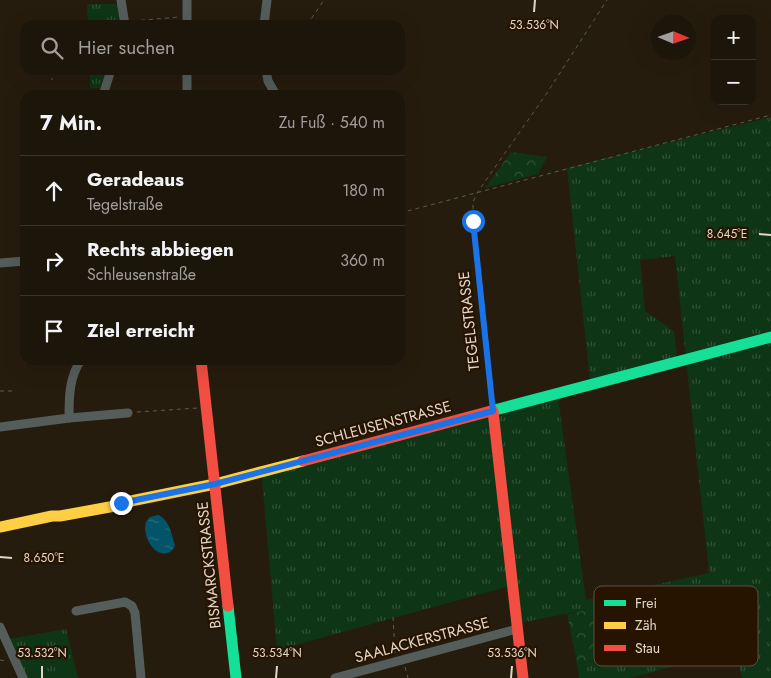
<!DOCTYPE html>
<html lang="de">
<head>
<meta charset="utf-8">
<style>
	:root { --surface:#1c150a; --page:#251e13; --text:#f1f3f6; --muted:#a09f9c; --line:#3a342b }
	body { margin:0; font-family:Jost,sans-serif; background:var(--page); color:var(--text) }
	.controls { position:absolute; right:15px; top:15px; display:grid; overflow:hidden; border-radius:10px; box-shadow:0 5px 20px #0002 }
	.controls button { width:45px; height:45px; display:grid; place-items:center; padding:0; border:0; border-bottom:1px solid var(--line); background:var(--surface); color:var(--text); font:25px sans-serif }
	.compass { position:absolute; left:651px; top:15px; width:45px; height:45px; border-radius:50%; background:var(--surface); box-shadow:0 5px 20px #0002; rotate:92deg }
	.stop { position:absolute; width:15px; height:15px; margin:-11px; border:4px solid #1a73e8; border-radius:50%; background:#fff }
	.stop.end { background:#1a73e8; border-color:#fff; box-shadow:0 1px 5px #0008 }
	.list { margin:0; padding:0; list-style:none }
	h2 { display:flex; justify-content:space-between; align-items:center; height:65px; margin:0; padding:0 20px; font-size:21px }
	h2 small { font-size:16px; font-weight:400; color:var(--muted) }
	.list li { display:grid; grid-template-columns:32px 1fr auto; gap:15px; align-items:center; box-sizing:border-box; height:70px; padding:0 20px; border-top:1px solid var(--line) }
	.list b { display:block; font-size:19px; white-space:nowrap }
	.list p { margin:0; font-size:16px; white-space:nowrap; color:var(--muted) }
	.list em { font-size:16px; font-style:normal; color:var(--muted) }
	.icon { flex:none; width:28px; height:28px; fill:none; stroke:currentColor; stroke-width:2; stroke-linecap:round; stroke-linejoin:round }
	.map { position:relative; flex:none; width:771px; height:678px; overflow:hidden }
	.search { position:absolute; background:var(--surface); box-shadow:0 5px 20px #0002; left:20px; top:20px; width:385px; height:55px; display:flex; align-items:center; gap:12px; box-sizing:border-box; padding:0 18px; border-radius:15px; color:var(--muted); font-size:19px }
	.panel { position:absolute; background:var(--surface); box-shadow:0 5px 20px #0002; left:20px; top:90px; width:385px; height:275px; border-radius:15px }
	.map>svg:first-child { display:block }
</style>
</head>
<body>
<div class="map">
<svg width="771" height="678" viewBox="0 0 771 678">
	<defs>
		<pattern id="grass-tufts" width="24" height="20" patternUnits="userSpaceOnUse" patternTransform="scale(1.25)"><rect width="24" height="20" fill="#0e3515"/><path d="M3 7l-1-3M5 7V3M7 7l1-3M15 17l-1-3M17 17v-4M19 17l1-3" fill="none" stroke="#315236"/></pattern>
		<pattern id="forest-crowns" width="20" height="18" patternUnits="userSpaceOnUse" patternTransform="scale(1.25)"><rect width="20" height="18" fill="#0e3515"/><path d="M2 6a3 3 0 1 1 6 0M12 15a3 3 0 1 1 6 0" fill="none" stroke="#315236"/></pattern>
		<pattern id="water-ripples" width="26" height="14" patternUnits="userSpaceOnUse" patternTransform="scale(1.25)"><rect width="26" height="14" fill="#035469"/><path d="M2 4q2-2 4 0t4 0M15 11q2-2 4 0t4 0" fill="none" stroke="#276c7d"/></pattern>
	</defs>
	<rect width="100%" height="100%" fill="#261c0e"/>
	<g fill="url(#grass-tufts)">
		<polygon points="87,4 118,4 120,25 88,25"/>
		<polygon points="90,70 106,70 100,88 90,88"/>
		<polygon points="771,117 771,678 742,678 735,650 630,678 579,678 577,664 617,656 607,606 519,623 514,585 277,650 261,467 557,390 586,600 709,573 675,256 640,260 645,311 674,331 677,358 590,381 567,168"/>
		<polygon points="66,629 78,678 27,678 9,639"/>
	</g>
	<g fill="url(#forest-crowns)">
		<polygon points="511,152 547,157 538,174 485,188"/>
		<polygon points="607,606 617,656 577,664 567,614"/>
	</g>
	<path fill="url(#water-ripples)" d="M158,515C170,520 171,534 175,545C175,546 172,551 171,551C156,563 138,531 148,519C150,516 155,516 158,515Z"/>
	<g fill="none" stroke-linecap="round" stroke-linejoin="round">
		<g stroke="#585b56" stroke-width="1" stroke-dasharray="4 4" stroke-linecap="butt">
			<polyline points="133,21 179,17"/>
			<polyline points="307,25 324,0"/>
			<polyline points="51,70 52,80"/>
			<polyline points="260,95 263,89"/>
			<polyline points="400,213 771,115"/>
			<polyline points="0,391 13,391 15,392"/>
			<polyline points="492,400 473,221 473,202 477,193 547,93 607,0"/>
			<polyline points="137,412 198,408"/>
			<polyline points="393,617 395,653"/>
			<polyline points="0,660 6,661"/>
			<polyline points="405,667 408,678"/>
		</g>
		<g stroke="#555d5b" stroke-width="9">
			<polyline points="121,0 125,25"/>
			<polyline points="187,25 187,0"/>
			<polyline points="264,25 267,0"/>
			<polyline points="266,70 268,81 276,95"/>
			<polyline points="103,95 111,70"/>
			<polyline points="187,95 187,70"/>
			<polyline points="0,263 25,261"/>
			<polyline points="69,418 128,413"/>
			<path d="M0,427L69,418C69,398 69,377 81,360"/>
			<polyline points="76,611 125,602 132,606 135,613 141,678"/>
			<polyline points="0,627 23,678"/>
			<polyline points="335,678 517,629"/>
		</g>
		<g stroke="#16e098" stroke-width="11">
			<polyline points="491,411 771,337"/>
			<polyline points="228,606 236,678"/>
		</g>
		<polyline stroke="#ffcf43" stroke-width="11" points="0,527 52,516 60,516 115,506 121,503 215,484 303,461"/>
		<g stroke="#f24e42" stroke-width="11">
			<polyline points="201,360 228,606"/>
			<polyline points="493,411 523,678"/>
			<polyline points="303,461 491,411"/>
		</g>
	</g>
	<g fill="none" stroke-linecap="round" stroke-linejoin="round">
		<polyline stroke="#1a73e8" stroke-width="6" points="121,503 215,484 493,411 473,221"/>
	</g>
	<path fill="none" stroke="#e2d6c7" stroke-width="2" d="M534,12L535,0M759,234L771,235M0,557L12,558M42,678V666M276,678L277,666M511,678L512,666"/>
	<g text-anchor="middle" stroke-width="4.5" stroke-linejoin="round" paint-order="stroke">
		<g font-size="15" fill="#e2d6c7" stroke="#261400">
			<text transform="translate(469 321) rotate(-96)" y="5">TEGELSTRASSE</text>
			<text transform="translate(383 424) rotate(-15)" y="5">SCHLEUSENSTRASSE</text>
			<text transform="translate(209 565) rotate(-96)" y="5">BISMARCKSTRASSE</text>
			<text transform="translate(422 640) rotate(-15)" y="5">SAALACKERSTRASSE</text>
		</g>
	</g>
	<rect x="594" y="586" width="164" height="80" rx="8" fill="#261400" stroke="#5e4e3c" stroke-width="1"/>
	<rect x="604" y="600" width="22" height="6" fill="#16e098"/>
	<rect x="604" y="622" width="22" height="7" fill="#ffcf43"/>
	<rect x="604" y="645" width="22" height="6" fill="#f24e42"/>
	<g font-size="14" fill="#e2d6c7">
		<text x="635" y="608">Frei</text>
		<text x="635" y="630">Zäh</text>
		<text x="635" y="653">Stau</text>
	</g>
	<g font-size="12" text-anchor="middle" fill="#e2d6c7" stroke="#261400" stroke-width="4.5" stroke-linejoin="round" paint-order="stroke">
		<text x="534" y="29">53.536°N</text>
		<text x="727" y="238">8.645°E</text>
		<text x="44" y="562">8.650°E</text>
		<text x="42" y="657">53.532°N</text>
		<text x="277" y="657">53.534°N</text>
		<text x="512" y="657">53.536°N</text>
	</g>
</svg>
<div class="controls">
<button>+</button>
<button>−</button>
</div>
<svg class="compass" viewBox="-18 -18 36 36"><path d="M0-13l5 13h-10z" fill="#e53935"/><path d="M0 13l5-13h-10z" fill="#a09f9c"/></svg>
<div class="stop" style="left:473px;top:221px"></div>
<div class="stop end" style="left:121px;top:503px"></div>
<div class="search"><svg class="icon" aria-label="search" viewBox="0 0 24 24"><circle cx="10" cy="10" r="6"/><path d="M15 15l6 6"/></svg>Hier suchen</div>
<section class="panel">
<h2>7 Min.<small>Zu Fuß · 540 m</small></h2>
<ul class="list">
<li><svg class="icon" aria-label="ahead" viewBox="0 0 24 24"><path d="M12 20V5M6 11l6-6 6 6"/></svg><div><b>Geradeaus</b><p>Tegelstraße</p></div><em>180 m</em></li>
<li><svg class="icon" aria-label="right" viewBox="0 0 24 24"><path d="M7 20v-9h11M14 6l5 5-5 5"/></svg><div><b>Rechts abbiegen</b><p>Schleusenstraße</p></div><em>360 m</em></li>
<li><svg class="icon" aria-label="arrive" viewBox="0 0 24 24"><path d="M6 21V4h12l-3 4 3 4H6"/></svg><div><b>Ziel erreicht</b></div></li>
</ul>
</section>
</div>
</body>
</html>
